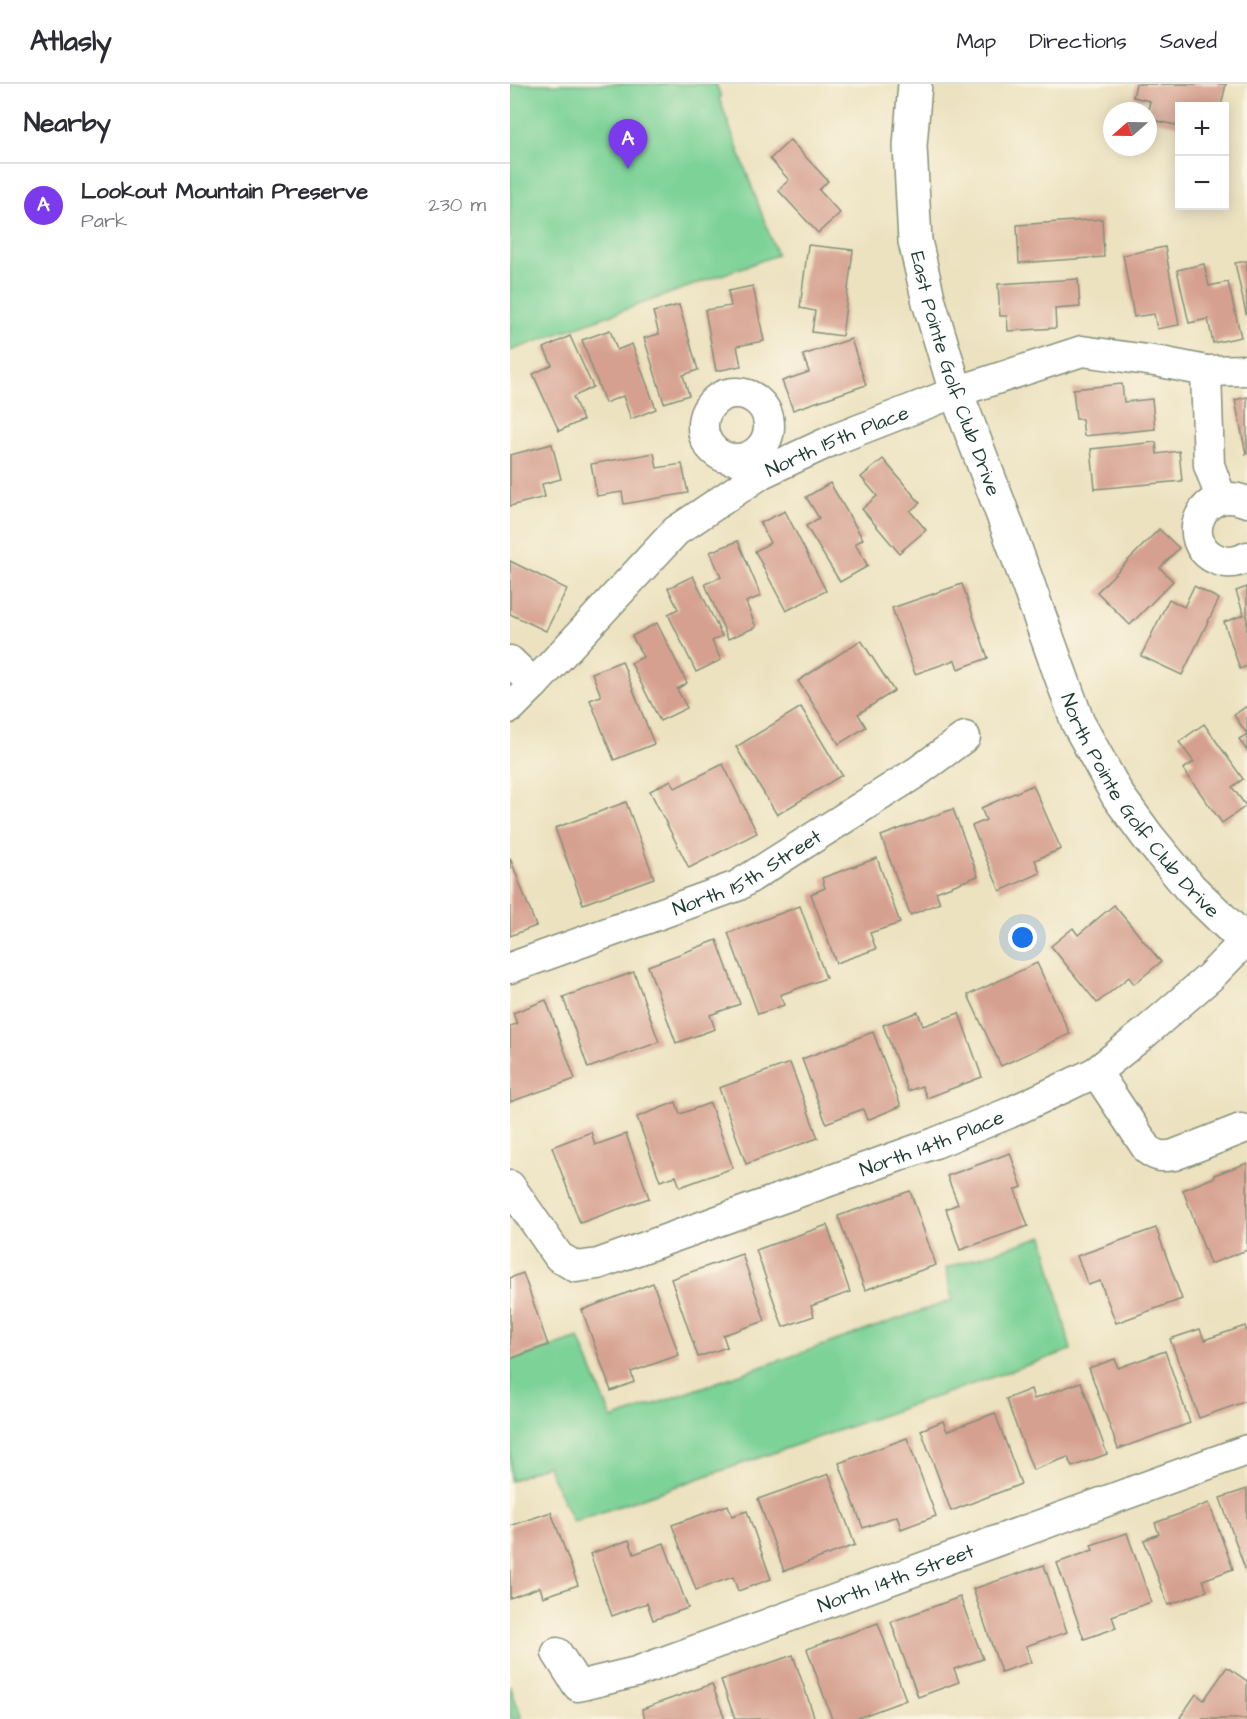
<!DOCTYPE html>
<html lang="en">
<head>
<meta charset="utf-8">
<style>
	:root { --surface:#fff; --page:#f2f2f3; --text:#2b2b33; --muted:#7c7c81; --line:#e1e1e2; --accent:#7c3aed }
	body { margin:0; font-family:"Architects Daughter",sans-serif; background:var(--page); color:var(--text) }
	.controls { position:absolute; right:18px; top:18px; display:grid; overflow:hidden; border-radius:0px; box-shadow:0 3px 15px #0003 }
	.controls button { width:54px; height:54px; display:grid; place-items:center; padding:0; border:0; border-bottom:2px solid var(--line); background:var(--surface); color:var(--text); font:30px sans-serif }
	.compass { position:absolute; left:593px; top:18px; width:54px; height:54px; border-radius:50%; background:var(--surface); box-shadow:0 3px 15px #0003; rotate:250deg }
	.you { position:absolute; left:513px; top:854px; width:21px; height:21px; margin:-15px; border:4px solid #fff; border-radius:50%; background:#1a73e8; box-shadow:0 0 0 9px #1a73e833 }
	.badge { display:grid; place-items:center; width:39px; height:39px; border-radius:50%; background:var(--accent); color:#fff; font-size:20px; font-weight:700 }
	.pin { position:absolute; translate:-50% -50px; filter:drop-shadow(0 2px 3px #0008) }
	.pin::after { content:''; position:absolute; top:32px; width:21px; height:18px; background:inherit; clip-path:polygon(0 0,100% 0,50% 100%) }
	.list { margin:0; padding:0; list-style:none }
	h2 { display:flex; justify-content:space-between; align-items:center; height:78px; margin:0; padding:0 24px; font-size:26px }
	h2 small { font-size:20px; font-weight:400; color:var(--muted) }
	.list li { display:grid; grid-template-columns:39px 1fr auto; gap:18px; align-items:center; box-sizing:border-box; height:84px; padding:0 24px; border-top:2px solid var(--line) }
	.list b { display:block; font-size:22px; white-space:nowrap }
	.list p { margin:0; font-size:20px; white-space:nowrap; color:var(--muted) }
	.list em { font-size:20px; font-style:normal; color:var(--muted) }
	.map { position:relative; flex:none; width:737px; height:1635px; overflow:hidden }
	header { display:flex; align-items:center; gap:36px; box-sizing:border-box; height:84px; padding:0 30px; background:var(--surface); border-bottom:2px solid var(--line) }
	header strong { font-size:28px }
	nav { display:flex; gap:33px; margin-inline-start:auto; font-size:21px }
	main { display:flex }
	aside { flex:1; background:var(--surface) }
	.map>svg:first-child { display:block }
</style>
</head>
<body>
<header>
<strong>Atlasly</strong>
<nav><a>Map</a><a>Directions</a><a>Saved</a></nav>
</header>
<main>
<aside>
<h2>Nearby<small></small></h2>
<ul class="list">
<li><span class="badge">A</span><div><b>Lookout Mountain Preserve</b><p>Park</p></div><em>230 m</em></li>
</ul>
</aside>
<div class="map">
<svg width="737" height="1635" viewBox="0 0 737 1635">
	<rect width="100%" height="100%" fill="#fcf5e5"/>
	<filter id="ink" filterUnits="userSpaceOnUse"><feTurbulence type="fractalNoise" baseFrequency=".0167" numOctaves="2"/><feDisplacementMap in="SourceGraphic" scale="12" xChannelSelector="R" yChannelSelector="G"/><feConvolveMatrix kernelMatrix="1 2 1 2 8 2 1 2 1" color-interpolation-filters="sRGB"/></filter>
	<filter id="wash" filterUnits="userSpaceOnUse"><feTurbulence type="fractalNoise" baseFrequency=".008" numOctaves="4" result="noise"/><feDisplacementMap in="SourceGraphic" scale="24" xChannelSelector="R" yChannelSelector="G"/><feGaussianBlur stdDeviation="1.35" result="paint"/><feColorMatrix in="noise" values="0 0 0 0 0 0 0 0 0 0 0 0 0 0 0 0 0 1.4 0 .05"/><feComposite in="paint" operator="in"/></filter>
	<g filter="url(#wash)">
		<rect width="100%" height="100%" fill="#ece2c0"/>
		<g fill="#7bd297" stroke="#4d8866" stroke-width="1.5">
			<polygon points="0,0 206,0 211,13 209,14 267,171 0,267"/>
			<polygon points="533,1152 561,1266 63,1438 37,1381 0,1397 0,1277 69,1254 102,1335 442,1216 436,1184"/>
			<polygon points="0,1601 12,1635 0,1635"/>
		</g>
		<g id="blocks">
			<g fill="#d6a090">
				<polygon points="626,0 716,0 711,22 670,22 670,42 638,35 638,27 640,17 623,13"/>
				<polygon points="280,56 318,97 309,106 330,129 308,149 268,106 279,96 260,75"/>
				<polygon points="592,135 594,173 509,179 507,141"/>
				<polygon points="298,161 343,166 332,252 302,248 305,227 290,224"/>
				<polygon points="655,163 669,241 647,245 644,230 624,233 613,171"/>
				<polygon points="737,177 737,230 736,230 725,179"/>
				<polygon points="694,180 699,202 718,198 731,253 703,259 698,235 679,239 667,186"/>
				<polygon points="568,195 570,223 545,225 546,244 498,247 497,232 490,232 488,200"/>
				<polygon points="243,202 254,257 227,262 231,282 206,287 195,226 221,222 218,207"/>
				<polygon points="169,221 188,286 173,291 179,311 154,319 134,254 149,250 143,228"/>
				<polygon points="100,246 107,266 122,260 146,325 121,335 113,312 95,319 72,256"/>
				<polygon points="60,252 83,303 63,313 73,336 49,347 23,290 42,281 34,264"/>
				<polygon points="341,255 356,301 283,326 272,297 299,288 293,271"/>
				<polygon points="612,300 614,318 642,315 645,345 574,352 572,335 566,335 563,305"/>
				<polygon points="737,313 737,369 736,370 725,316"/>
				<polygon points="646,358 647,370 669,367 672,397 585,405 581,365"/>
				<polygon points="42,360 51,395 32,400 35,413 0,422 0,371"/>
				<polygon points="144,369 147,384 172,380 178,409 114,420 112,408 87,412 81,380"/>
				<polygon points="373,375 410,419 400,427 416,446 389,469 352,425 367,412 351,393"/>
				<polygon points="320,399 353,455 345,460 358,482 330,498 296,442 309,434 296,413"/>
				<polygon points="275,427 316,507 276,527 245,467 260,459 250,439"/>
				<polygon points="649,445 669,464 650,484 663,497 620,541 587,508"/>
				<polygon points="228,457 251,512 236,518 246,543 218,555 195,500 211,493 200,468"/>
				<polygon points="0,477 57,505 36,547 0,530"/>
				<polygon points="183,492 212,552 202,557 211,576 186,588 158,530 168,525 158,504"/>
				<polygon points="452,500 478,574 448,585 445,576 405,590 382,524"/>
				<polygon points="684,502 709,515 672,591 631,572 659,515 674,523"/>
				<polygon points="737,503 737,582 730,585 714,538 734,531 726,507"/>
				<polygon points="147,539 177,599 167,605 177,624 150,637 121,579 133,573 122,552"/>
				<polygon points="351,556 384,607 348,630 356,643 329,660 288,597"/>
				<polygon points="112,577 144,660 104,676 80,616 91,612 82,589"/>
				<polygon points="737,622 737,650 724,631"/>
				<polygon points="291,623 332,691 267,731 226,663"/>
				<polygon points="694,640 733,695 722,703 736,722 712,739 673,685 684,678 669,658"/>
				<polygon points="737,650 737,667 729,655"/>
				<polygon points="213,680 247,749 179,784 140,707 161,696 165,704"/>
				<polygon points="523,701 551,765 525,776 530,789 490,807 462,742 476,736 471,724"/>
				<polygon points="116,718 144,794 73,820 45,744"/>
				<polygon points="443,725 468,792 426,808 430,819 400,831 371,752"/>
				<polygon points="0,774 26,842 0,852"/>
				<polygon points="367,774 390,839 360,849 366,865 326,879 301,810 315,804 312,794"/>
				<polygon points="604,821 651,878 624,900 619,893 587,919 541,862 563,844 568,851"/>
				<polygon points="290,822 316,894 270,911 274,921 248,930 218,849"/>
				<polygon points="207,856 230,920 200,931 205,945 166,959 138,882"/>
				<polygon points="527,879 560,950 491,982 458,911"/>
				<polygon points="124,888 149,958 78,984 53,913"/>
				<polygon points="36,916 65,995 0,1018 0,942 7,940 3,929"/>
				<polygon points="408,928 413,942 449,929 472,993 417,1014 412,1002 398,1007 373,941"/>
				<polygon points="363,948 391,1022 357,1036 353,1025 316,1039 292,975"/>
				<polygon points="280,979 308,1054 236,1080 209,1004"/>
				<polygon points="166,1018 170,1030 200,1019 223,1084 170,1103 166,1092 150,1097 127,1033"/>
				<polygon points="81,1048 85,1061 116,1050 139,1114 70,1139 42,1063"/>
				<polygon points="500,1069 512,1103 505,1106 518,1142 450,1166 436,1125 448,1120 437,1092"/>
				<polygon points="737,1079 737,1166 700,1180 673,1106 705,1093 704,1091"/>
				<polygon points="400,1107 426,1181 355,1206 328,1132"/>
				<polygon points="317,1141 340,1208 301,1222 304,1232 273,1243 246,1166"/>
				<polygon points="646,1144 672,1215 606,1239 590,1197 578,1201 567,1172"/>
				<polygon points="232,1170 255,1237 213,1251 217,1263 188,1273 161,1195"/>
				<polygon points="13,1189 38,1261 0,1275 0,1194"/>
				<polygon points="143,1199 169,1271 121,1288 124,1298 101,1307 72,1226"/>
				<polygon points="735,1242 737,1248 737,1317 689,1334 660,1255 690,1245 694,1256"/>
				<polygon points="655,1267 680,1339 608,1365 579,1284 605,1275 608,1284"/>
				<polygon points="571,1298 597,1370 562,1383 558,1373 523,1386 496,1315 521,1305 524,1315"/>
				<polygon points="485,1329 511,1400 441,1427 411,1346 433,1337 437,1347"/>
				<polygon points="397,1354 426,1432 391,1445 387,1432 353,1444 329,1379"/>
				<polygon points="319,1390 345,1461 274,1487 248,1415"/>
				<polygon points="737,1405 737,1490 710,1414"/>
				<polygon points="699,1419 723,1485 693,1496 697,1507 658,1521 634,1456 649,1450 645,1439"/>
				<polygon points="218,1421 222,1432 237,1427 261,1495 228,1507 223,1493 186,1506 162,1441"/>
				<polygon points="41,1428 68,1501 33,1513 30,1503 0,1514 0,1442"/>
				<polygon points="617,1449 641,1518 602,1532 606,1544 574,1555 547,1479 583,1466 581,1461"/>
				<polygon points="119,1456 124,1470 154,1459 178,1524 143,1536 137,1519 102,1532 80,1470"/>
				<polygon points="534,1481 557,1548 516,1562 521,1578 491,1588 463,1505"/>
				<polygon points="450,1513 473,1575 444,1585 449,1598 408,1613 381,1538"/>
				<polygon points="368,1539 396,1616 345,1635 322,1635 297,1565"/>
				<polygon points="283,1571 305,1635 225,1635 211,1596"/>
				<polygon points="717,1583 737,1597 737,1635 669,1635 686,1610 694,1616"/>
				<polygon points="202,1600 215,1635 135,1635 132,1625"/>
			</g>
		</g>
	</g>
	<g filter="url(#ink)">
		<use href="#blocks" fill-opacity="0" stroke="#86907a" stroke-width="1.5"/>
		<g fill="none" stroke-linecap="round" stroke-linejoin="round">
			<g stroke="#86907a" stroke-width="33">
				<g id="minor">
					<polyline points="696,287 699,381 711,414"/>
					<circle cx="226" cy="342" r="33"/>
					<path d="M737,418C691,398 668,458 706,475C717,480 727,479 737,473"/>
					<polyline points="0,577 24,600"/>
					<path id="s1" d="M0,624L24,600L166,447L252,389L323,356L446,308L572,267L651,278L696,287L737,286"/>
					<path id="s2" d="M0,884L227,802L407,688L455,653"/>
					<path d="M586,988L638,1066C647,1073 653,1073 664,1071L731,1045"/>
					<path id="s3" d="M0,1102L49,1173L66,1183L88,1180L425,1059L499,1029L557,1002L586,988L636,948L700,893L735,857"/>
					<path id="s4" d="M47,1569L68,1602L126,1588L737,1366"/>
				</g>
			</g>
			<g stroke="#86907a" stroke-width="36">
				<g id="tertiary">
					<path id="s5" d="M405,0L400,62L405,157L419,218L446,308L493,431L568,639L608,712L638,753L680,804L737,859"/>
				</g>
			</g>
			<use href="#minor" stroke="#fff" stroke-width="30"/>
			<use href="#tertiary" stroke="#fff" stroke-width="33"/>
		</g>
	</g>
	<g text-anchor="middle" stroke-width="5" stroke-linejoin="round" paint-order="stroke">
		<g font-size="20" fill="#1f3d34" stroke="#fcf5e5">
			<text dy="7" stroke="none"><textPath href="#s5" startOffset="296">East Pointe Golf Club Drive</textPath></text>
			<text dy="7" stroke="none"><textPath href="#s1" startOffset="428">North 15th Place</textPath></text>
			<text dy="7" stroke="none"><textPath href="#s5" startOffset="770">North Pointe Golf Club Drive</textPath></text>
			<text dy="7" stroke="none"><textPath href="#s2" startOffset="256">North 15th Street</textPath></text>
			<text dy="7" stroke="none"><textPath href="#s3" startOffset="483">North 14th Place</textPath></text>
			<text dy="7" stroke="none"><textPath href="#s4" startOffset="375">North 14th Street</textPath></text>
		</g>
	</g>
</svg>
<div class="controls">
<button>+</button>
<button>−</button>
</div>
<svg class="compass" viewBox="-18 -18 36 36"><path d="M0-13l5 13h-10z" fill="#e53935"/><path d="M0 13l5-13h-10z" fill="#7c7c81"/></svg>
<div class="you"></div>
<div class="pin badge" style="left:118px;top:85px">A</div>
</div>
</main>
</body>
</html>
